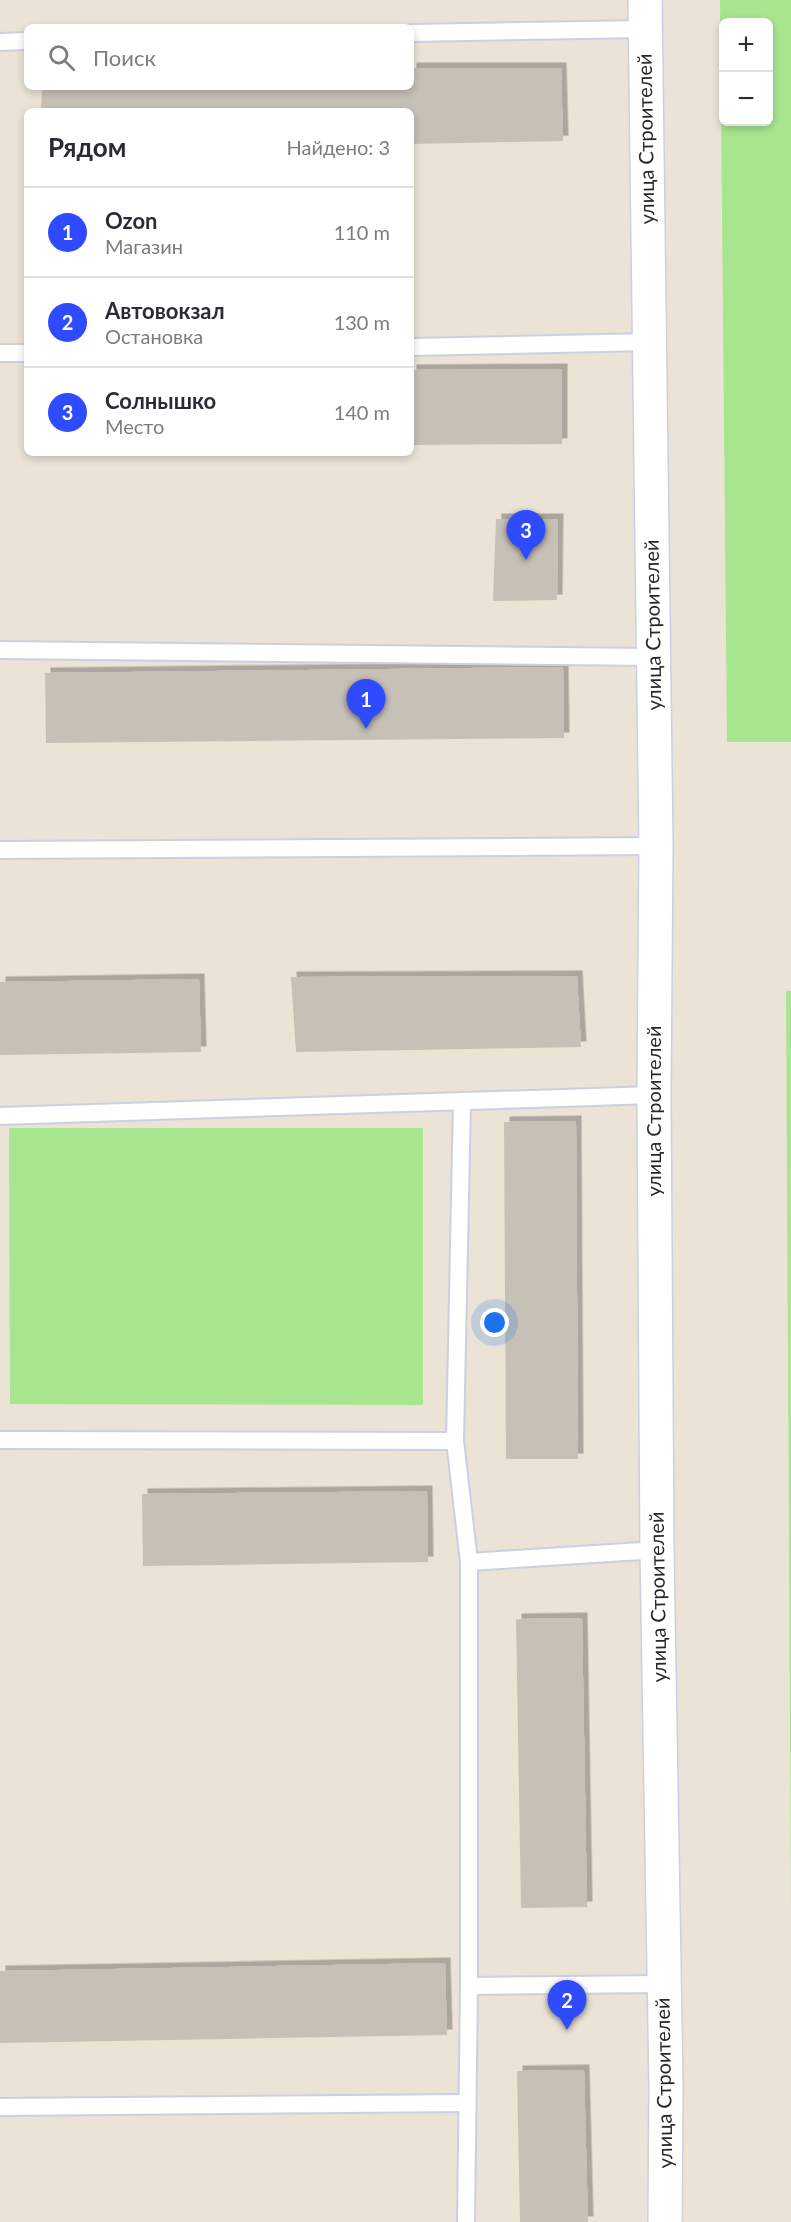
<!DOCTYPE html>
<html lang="ru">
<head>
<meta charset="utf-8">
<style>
	:root { --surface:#fff; --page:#f7f7f7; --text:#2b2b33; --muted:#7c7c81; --line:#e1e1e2; --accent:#2f4bff }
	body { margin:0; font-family:Lato,sans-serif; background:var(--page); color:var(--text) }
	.controls { position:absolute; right:18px; top:18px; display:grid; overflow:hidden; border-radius:9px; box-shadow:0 3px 9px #0003 }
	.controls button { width:54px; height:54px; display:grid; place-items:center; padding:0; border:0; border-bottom:2px solid var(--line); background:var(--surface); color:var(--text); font:30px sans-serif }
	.you { position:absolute; left:495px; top:1323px; width:21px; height:21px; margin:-15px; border:4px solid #fff; border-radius:50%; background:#1a73e8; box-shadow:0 0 0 9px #1a73e833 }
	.badge { display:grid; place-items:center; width:39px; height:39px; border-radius:50%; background:var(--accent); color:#fff; font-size:20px; font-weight:700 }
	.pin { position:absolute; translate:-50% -50px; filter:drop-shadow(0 2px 3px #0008) }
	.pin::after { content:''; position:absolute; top:32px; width:21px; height:18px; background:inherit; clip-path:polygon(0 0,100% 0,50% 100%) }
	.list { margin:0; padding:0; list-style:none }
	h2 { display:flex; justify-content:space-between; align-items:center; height:78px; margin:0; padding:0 24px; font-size:26px }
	h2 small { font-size:20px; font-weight:400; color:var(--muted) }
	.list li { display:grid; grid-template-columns:39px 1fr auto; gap:18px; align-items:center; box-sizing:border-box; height:90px; padding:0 24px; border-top:2px solid var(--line) }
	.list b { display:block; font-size:22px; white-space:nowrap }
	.list p { margin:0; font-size:20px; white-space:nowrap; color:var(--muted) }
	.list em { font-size:20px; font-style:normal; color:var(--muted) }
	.icon { flex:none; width:33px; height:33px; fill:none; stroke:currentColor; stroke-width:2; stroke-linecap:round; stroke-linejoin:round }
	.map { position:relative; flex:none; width:791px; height:2222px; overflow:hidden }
	.search { position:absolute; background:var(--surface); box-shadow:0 3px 9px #0003; left:24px; top:24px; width:390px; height:66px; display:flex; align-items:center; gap:15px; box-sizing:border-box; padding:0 21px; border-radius:9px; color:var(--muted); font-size:22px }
	.panel { position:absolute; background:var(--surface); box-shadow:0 3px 9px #0003; left:24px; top:108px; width:390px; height:348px; border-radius:9px }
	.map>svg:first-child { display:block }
</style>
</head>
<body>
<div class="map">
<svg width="791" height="2222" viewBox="0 0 791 2222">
	<defs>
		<filter id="shadow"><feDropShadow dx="5.5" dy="-5.5" stdDeviation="0" flood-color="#0004"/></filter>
	</defs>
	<rect width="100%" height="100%" fill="#ebe3d6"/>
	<g fill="#a7e68e" fill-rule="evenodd">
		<path d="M720,0H791V742H727ZM724,22H768V122H724Z"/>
		<polygon points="786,991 791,991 791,1908"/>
		<polygon points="9,1128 423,1128 423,1405 10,1404"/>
	</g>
	<g fill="#c6c0b7" filter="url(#shadow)">
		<polygon points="411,68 561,68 563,141 411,144 411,111 41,111 42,87 411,87"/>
		<polygon points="562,369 562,444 411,445 411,370"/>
		<polygon points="496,519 558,519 557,600 493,601"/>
		<polygon points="563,667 564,738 46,743 45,673"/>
		<polygon points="577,976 581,1047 296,1052 291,977"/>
		<polygon points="199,979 201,1052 0,1055 0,982"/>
		<polygon points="576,1121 578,1459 506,1459 504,1122"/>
		<polygon points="427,1491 428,1562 143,1566 142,1494"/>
		<polygon points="582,1618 587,1907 521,1908 516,1619"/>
		<polygon points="445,1963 447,2035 0,2043 0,1971"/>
		<polygon points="584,2070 588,2222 520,2222 517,2071"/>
	</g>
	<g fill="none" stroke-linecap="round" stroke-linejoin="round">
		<g stroke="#cccfe2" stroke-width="20">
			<g id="lane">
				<polyline points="411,33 644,29"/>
				<polyline points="0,42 27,41"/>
				<polyline points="411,347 650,342"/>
				<polyline points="0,353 27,353"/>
				<polyline points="0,650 653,657"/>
				<polyline points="0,850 656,846"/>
				<polyline points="462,1101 455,1441 469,1562 469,1986 466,2222"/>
				<polyline points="0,1116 654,1095"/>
				<polyline points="0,1440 455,1441"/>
				<polyline points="469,1562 657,1550"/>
				<polyline points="469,1986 663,1984"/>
				<polyline points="0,2107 467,2103"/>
			</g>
		</g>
		<g stroke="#cccfe2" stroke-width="36">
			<polyline id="secondary" points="645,0 656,846 654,1095 657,1550 666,2087 665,2222"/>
		</g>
		<use href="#lane" stroke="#fff" stroke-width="16"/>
		<use href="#secondary" stroke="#fff" stroke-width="33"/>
	</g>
	<g text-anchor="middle" stroke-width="5" stroke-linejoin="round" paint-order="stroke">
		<g font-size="20" fill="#272727" stroke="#fff">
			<text transform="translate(646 139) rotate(-91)" y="7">улица Строителей</text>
			<text transform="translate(653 625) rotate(-91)" y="7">улица Строителей</text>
			<text transform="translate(654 1111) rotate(-90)" y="7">улица Строителей</text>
			<text transform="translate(658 1597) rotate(-91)" y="7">улица Строителей</text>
			<text transform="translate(664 2083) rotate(-91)" y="7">улица Строителей</text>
		</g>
	</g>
</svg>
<div class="controls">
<button>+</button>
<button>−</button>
</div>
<div class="you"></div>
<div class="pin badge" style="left:366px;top:729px">1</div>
<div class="pin badge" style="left:567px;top:2030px">2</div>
<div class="pin badge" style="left:526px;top:560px">3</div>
<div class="search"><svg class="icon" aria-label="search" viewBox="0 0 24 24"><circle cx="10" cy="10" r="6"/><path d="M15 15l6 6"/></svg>Поиск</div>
<section class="panel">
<h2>Рядом<small>Найдено: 3</small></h2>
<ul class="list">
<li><span class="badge">1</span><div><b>Ozon</b><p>Магазин</p></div><em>110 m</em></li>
<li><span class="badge">2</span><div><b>Автовокзал</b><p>Остановка</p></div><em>130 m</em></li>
<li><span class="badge">3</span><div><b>Солнышко</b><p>Место</p></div><em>140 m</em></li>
</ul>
</section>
</div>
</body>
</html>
